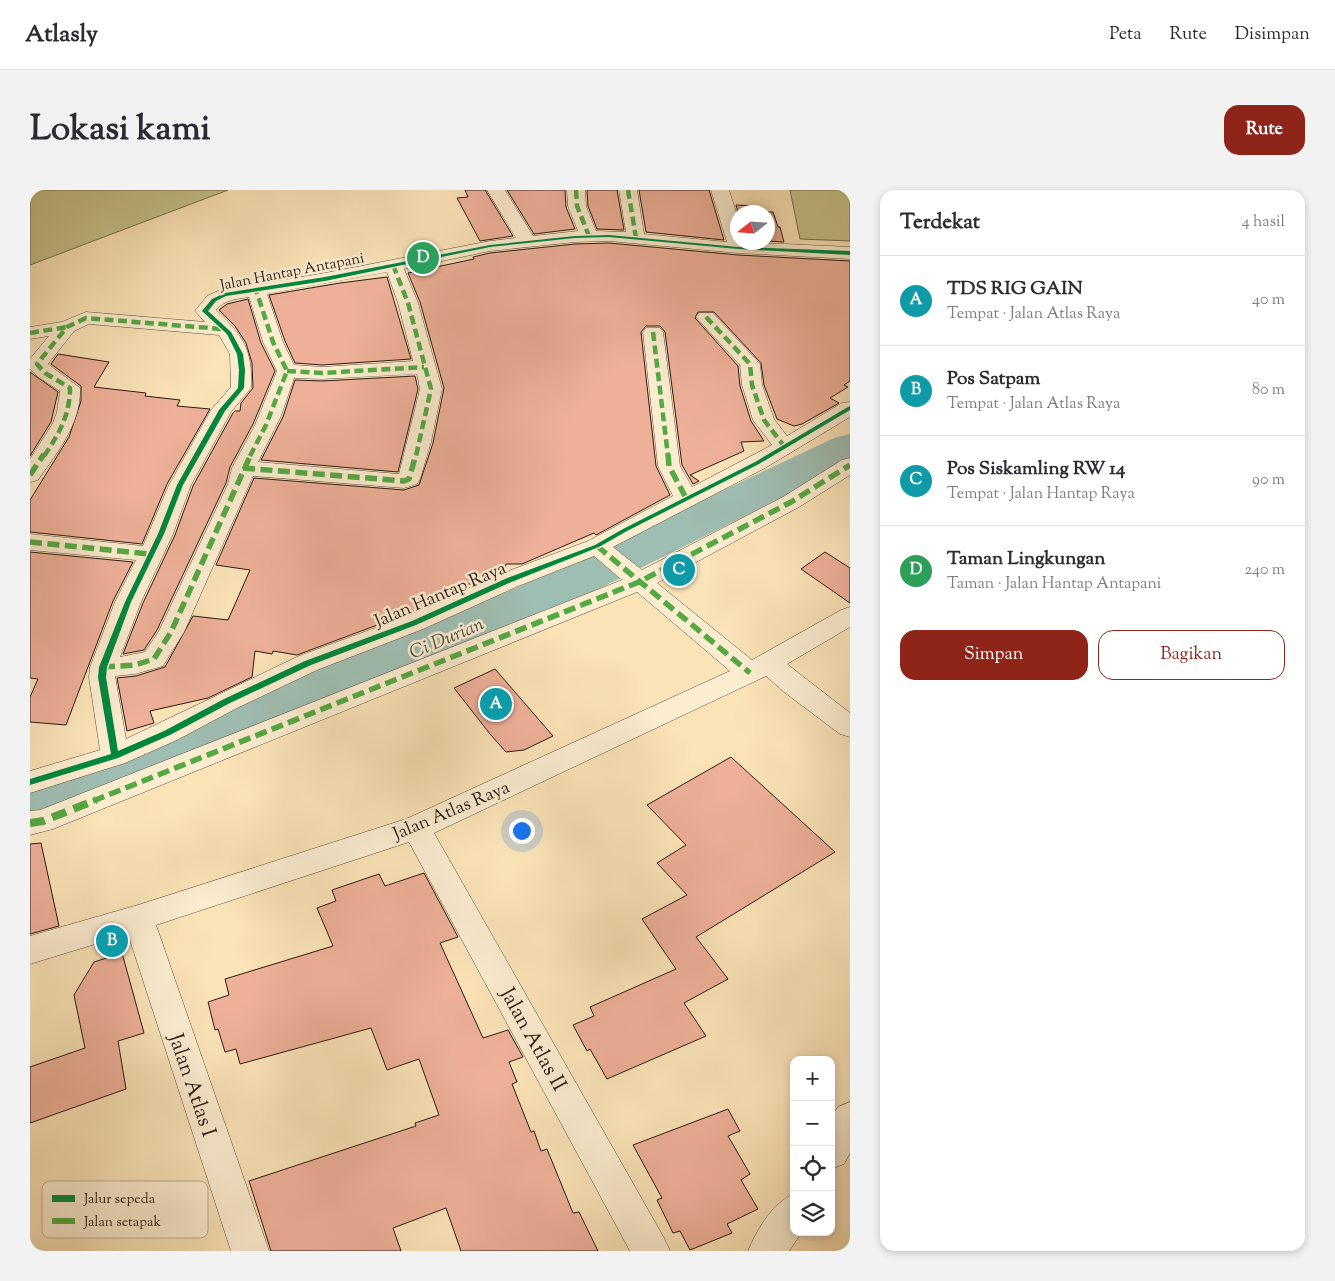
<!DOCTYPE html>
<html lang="id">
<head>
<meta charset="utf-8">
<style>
	:root { --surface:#fff; --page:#f2f2f3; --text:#2b2b33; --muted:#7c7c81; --line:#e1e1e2; --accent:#8f2418 }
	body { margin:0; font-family:"Sorts Mill Goudy",serif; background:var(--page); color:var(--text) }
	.controls { position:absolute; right:15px; bottom:15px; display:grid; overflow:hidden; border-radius:10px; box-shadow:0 2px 8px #0003 }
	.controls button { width:45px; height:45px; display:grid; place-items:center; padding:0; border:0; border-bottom:1px solid var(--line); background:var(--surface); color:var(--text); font:25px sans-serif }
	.compass { position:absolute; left:700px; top:15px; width:45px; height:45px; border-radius:50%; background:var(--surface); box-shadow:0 2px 8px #0003; rotate:253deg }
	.you { position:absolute; left:491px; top:640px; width:18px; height:18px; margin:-12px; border:4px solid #fff; border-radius:50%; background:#1a73e8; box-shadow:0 0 0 8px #1a73e833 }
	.badge { display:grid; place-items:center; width:32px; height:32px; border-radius:50%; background:var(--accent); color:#fff; font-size:16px; font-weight:700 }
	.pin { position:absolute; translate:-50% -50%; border:2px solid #fff; box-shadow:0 1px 5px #0006 }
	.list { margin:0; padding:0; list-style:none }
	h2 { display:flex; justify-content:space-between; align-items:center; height:65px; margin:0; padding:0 20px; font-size:21px }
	h2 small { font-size:16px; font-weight:400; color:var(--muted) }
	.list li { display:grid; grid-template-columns:32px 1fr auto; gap:15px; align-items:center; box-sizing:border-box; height:90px; padding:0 20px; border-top:1px solid var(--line) }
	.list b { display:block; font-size:19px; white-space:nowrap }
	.list p { margin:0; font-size:16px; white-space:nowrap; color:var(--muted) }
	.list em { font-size:16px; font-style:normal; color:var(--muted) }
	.actions { display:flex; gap:10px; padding:15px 20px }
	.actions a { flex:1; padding:11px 0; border:1px solid var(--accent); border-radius:15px; text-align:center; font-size:18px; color:var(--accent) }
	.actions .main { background:var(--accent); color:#fff }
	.icon { flex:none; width:28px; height:28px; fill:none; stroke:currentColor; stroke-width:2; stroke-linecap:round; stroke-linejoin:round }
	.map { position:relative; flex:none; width:820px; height:1061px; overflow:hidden; border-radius:15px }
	header { display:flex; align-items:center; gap:30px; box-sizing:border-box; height:70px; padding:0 25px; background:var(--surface); border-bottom:1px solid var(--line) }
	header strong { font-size:24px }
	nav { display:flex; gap:28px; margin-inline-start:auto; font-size:18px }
	.intro { display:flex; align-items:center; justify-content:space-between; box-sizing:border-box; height:120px; padding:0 30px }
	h1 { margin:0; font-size:35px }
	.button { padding:12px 22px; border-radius:15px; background:var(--accent); color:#fff; font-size:18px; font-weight:700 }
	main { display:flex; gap:30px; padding:0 30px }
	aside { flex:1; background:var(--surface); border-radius:15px; box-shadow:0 2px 8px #0003 }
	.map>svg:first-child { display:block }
</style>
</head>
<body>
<header>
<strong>Atlasly</strong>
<nav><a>Peta</a><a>Rute</a><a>Disimpan</a></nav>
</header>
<div class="intro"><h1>Lokasi kami</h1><a class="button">Rute</a></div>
<main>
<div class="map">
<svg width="820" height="1061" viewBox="0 0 820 1061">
	<rect width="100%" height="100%" fill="#fbe3b8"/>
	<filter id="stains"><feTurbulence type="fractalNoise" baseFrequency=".004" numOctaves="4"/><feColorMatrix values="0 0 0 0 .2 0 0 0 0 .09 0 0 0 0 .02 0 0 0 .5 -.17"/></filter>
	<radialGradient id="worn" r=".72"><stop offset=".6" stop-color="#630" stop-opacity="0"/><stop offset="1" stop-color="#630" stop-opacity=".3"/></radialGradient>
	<g fill="#c5c18a" stroke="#786e4f">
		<polygon points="0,0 198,0 0,75"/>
		<polygon points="760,0 820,0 820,51 770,49"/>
	</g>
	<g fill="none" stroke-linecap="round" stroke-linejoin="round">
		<polygon fill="#9fbeb3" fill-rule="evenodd" points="820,244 820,274 522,422 163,578 0,630 0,586 124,548 486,398 804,248"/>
	</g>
	<g fill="#eeb099" stroke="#2b1a14">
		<polygon points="435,0 455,0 483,46 450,51 427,8 438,7"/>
		<polygon points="477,0 535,0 536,17 545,39 504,44"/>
		<polygon points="557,0 587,0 594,40 567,39 558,16"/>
		<polygon points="609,0 679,0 694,50 616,42"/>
		<polygon points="706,15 725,16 726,22 743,22 748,37 750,37 754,52 738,51 738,22 708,22"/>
		<polygon points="579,53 708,65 820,71 820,191 814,195 818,197 800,208 809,213 772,234 764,236 747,229 734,195 731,173 684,122 668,122 665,128 708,176 710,196 721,231 734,251 711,252 714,261 660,285 669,291 663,294 652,275 635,142 630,136 616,136 611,142 626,276 640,305 566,345 564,343 492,374 476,374 475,380 453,390 443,389 443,394 433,394 433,399 374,425 267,465 243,461 242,464 225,461 222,487 178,508 120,521 124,533 97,541 87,488 106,486 135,477 163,426 198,430 220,380 186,375 224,288 374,300 389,295 403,253 414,198 390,112 378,83 444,69 443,67 460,63 545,54"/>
		<polygon points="357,87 381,169 292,175 265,173 255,151 239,105 310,93"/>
		<polygon points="218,109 231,153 245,181 223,234 200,277 196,293 127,440 114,460 93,464 113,413 145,345 163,296 203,223 205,221 210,221 211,213 223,198 222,173 216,153 205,136 189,120 197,114"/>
		<polygon points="28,164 79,172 64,197 116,203 115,206 150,210 147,216 180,219 137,294 112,354 0,342 0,310 39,247 51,211 51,196 21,174"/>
		<polygon points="0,182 28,202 21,232 0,266"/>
		<polygon points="385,186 388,199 368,282 231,270 253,227 265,190 292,191"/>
		<polygon points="0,362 103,372 83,411 36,535 0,532 0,507 8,489 0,488"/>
		<polygon points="795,362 820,378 820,413 771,379"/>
		<polygon points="465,479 523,546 494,560 476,562 460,544 424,498"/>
		<polygon points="701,567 805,662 666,747 698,789 654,813 676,846 577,889 560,859 557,861 543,835 564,826 560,817 646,779 612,729 657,705 627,673 656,655 617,615"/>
		<polygon points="11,653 29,736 0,744 0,654"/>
		<polygon points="394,683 428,747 410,753 453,848 478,840 493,867 479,872 487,892 482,894 501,942 504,941 511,961 517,959 543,1023 549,1022 568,1061 431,1061 416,1018 363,1038 371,1061 241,1061 219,991 386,936 385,933 409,925 389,869 357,880 341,838 210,874 206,859 195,862 188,839 185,840 178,812 199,805 195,789 303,756 287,718 306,711 302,700 349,684 355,696"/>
		<polygon points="92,763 114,843 88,851 96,899 0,933 0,877 55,858 44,805 64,772"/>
		<polygon points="698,919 710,941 698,946 720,984 711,990 728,1019 697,1034 702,1043 660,1060 650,1041 643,1043 627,1010 632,1008 603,955"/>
	</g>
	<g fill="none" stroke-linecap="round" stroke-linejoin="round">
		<g stroke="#5f4c3d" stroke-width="1">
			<g id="street">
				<path d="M457,0H475L503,46L548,41L538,16L537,0H555L556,16L566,41L596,42L589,0H607L614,44L697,52L681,0H699L708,28V52L820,57V69L708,63L579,51L545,52L460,61L374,79L388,113L412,199L401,252L390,289L387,294L374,298L223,286L154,442L133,476L105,484L85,486L96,549L269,466L375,427L468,385L558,351L643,306L628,276L613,142L616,138H630L633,142L650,276L662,297L742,255L723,230L712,195L710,175L666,127L669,123H683L730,174L732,195L744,229L757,246L812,213L820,212V227L735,278L583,357L612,380L753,307L812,270L820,268V285L769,317L627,393L722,470L811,420L820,417V437L757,474L820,523V547L810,544L754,502L736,486L404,643L634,1048L640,1061H600L379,652L126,735L239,1061H201L98,744L0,774V746L108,715L376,629L700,481L607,402L23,639L0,645V621L10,620L592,390L564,366L486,397L393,439L287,480L207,518L147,550L95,573L0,603V581L70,560L59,487L60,477L85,412L106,370L0,360V344L113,356L139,295L181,220L201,197L200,164L189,145L59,134L44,141L18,174L50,198C51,234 28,261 8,290L0,292V269L23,233L27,222L30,201L8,187L0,179V169L19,146L0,149V137L32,132L56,122L175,132L165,121L177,106L188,101L295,83L460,51L486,48ZM357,82L368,113L383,171L292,177L264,175L253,152L237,104ZM219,107L233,152L247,181L225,235L202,278L198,294L129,441L115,462L90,467L111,412L143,344L161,295L201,222L221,198C223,160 213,145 186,120C194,110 206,109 219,107ZM387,184L390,199L369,284L228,272L251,226L264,188L292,189Z"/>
				<polygon points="820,912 820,963 814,974 801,979 801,928 808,917"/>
				<path d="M764,1004V1042H772L759,1061H718C727,1040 742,1013 764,1004Z"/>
			</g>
		</g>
		<use href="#street" fill="#fcedd1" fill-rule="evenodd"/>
		<g stroke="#54a942" stroke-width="4.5" stroke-dasharray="9 4.5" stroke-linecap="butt">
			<polyline points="546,0 547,16 559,46"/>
			<polyline points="598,0 606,48"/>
			<polyline points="363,75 378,113 401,199 386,266"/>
			<polyline points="676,127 720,174 722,195 734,230 754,256"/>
			<polyline points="623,142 638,266"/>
			<polyline points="0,143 37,137"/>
			<polyline points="257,181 292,183 394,177"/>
			<path d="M14,266C29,244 40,225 40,198L15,183L7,174L37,137L56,128L192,139"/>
			<polyline points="220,266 236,235 257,181 243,152 226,100"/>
		</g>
		<g stroke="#54a942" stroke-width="5.5" stroke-dasharray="12 5.5" stroke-linecap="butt">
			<polyline points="638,264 639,276 656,308"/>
			<polyline points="213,278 374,291 379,289 386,264"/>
			<polyline points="0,285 14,264"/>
			<polyline points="0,352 120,364"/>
			<polyline points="567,356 720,483"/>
			<polyline points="73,477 105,475 124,469 141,442 221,264"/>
			<polyline points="63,611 609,392 761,312 820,275"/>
		</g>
		<polyline stroke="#54a942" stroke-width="8" stroke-dasharray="15 8" stroke-linecap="butt" points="0,633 13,631 66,610"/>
		<g stroke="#fcedd1" stroke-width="3">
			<polygon id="cycleway" points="579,45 708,57 820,61 820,65 708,59 579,47 545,48 460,57 295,91 196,106 186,111 178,121 201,142 213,164 215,180 214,198 195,221 153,295 134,344 101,412 77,477 76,487 88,561 134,541 194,509 275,471 382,431 475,389 565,355 593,339 725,272 818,217 820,216 820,220 729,274 597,341 569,357 479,393 386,435 281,475 200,513 140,545 88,568 0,595 0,589 81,564 68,487 69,477 95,412 128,344 147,295 189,220 208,198 209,180 207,164 197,144 172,121 182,109 195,103 295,87 460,55 545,46"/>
		</g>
		<use href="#cycleway" fill="#00873e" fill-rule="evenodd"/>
	</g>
	<g text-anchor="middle" stroke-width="5" stroke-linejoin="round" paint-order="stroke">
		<g font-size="15" fill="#2b1a14" stroke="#fcedd1">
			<text transform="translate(262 81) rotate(-11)" y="5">Jalan Hantap Antapani</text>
		</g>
		<g font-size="18" fill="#2b1a14" stroke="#fcedd1">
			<text transform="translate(410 404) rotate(-23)" y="6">Jalan Hantap Raya</text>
			<text transform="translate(421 620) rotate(-23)" y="6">Jalan Atlas Raya</text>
		</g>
		<g font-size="19" font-style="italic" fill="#54534c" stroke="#fcedd1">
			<text transform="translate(416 447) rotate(-23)" y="7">Ci Durian</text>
		</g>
		<g font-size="21" fill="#2b1a14" stroke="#fcedd1">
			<text transform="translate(504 849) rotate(61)" y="7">Jalan Atlas II</text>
			<text transform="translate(163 895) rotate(71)" y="7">Jalan Atlas I</text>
		</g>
	</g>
	<rect x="12" y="991" width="166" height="57" rx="8" fill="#fcedd1" stroke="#bdae98" stroke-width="1"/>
	<rect x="22" y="1005" width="23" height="7" fill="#00873e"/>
	<rect x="22" y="1028" width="23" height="6" fill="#54a942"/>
	<g font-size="14" fill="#2b1a14">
		<text x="54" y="1013">Jalur sepeda</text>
		<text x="54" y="1036">Jalan setapak</text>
	</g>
	<rect width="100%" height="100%" filter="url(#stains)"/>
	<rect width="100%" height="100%" fill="url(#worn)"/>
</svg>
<div class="controls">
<button>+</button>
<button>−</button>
<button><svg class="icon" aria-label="locate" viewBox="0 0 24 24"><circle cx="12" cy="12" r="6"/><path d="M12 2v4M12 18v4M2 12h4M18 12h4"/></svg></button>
<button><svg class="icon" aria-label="layers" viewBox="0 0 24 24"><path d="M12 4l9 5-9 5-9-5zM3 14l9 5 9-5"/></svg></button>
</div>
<svg class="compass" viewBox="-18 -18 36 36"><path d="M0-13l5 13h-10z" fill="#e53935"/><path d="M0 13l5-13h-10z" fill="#7c7c81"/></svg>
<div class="you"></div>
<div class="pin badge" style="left:466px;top:514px;background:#0f9aa8">A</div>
<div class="pin badge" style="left:82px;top:751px;background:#0f9aa8">B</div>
<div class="pin badge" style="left:649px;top:380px;background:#0f9aa8">C</div>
<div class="pin badge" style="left:393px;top:68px;background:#2e9e5b">D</div>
</div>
<aside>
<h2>Terdekat<small>4 hasil</small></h2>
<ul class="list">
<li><span class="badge" style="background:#0f9aa8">A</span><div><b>TDS RIG GAIN</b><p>Tempat · Jalan Atlas Raya</p></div><em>40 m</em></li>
<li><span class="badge" style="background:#0f9aa8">B</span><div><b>Pos Satpam</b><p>Tempat · Jalan Atlas Raya</p></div><em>80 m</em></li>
<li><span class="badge" style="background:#0f9aa8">C</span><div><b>Pos Siskamling RW 14</b><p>Tempat · Jalan Hantap Raya</p></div><em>90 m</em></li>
<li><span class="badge" style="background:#2e9e5b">D</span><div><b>Taman Lingkungan</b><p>Taman · Jalan Hantap Antapani</p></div><em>240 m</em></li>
</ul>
<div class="actions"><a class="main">Simpan</a><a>Bagikan</a></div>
</aside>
</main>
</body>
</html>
